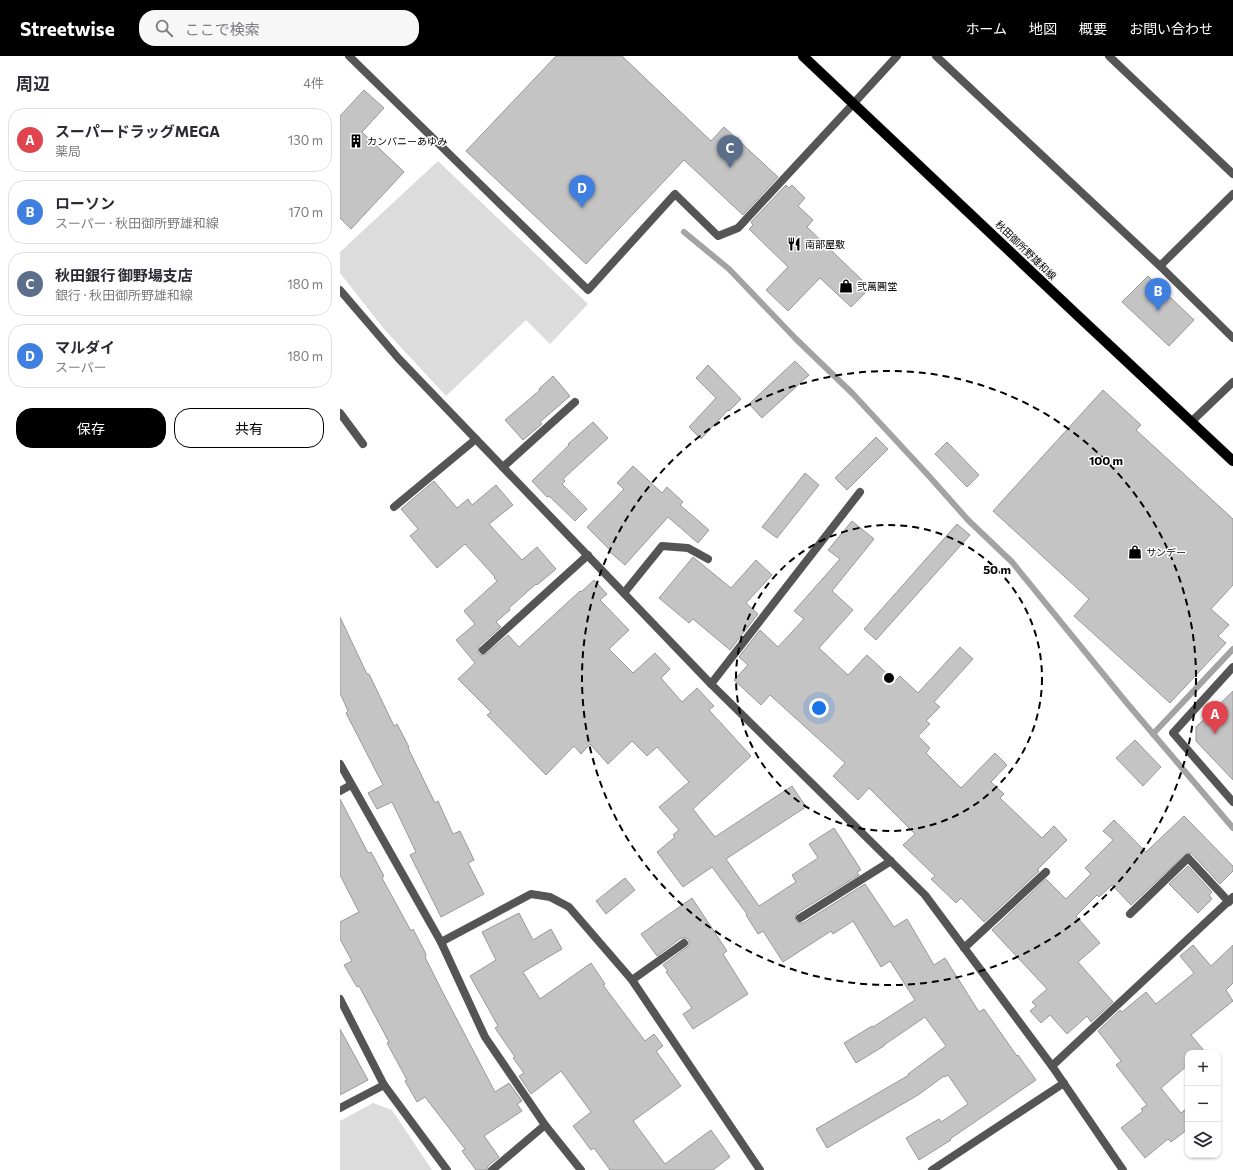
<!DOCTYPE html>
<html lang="ja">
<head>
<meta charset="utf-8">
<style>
	:root { --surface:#fff; --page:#f7f7f7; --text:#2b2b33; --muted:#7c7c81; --line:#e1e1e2; --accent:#000 }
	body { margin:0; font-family:Commissioner,"Noto Sans JP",sans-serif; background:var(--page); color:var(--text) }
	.controls { position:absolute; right:12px; bottom:12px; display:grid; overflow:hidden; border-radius:8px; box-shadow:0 1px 3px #0004 }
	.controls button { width:36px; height:36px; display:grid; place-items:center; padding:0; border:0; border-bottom:1px solid var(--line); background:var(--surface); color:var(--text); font:20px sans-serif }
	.you { position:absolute; left:479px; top:652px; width:14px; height:14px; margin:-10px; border:3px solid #fff; border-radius:50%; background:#1a73e8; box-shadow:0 0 0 6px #1a73e833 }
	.badge { display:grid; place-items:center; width:26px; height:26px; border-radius:50%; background:var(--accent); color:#fff; font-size:13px; font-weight:700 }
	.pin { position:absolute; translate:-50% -33px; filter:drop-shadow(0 1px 2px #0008) }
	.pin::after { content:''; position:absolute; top:21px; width:14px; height:12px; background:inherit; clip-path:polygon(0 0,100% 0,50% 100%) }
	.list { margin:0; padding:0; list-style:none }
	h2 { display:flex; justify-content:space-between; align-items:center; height:52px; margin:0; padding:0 16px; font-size:17px }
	h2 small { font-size:13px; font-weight:400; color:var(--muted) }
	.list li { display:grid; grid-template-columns:26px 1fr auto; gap:12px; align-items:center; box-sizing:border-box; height:64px; margin:0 8px 8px; padding:0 8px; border:1px solid var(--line); border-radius:16px }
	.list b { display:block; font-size:15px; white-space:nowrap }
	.list p { margin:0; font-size:13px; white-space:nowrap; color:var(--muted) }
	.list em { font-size:13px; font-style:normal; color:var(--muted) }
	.actions { display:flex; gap:8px; padding:12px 16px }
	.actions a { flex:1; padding:9px 0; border:1px solid var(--accent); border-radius:16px; text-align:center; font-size:14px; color:var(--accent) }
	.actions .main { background:var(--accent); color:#fff }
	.icon { flex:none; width:22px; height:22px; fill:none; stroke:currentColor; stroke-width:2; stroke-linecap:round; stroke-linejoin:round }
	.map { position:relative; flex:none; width:893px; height:1114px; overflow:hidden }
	header { display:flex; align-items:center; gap:24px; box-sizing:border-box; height:56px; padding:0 20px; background:var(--accent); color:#fff }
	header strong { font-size:19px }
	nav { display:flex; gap:22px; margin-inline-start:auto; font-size:14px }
	.search { width:280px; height:36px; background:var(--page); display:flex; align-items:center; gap:10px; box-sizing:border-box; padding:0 14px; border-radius:16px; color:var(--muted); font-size:15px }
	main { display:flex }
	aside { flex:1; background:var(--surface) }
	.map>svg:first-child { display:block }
</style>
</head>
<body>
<header>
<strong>Streetwise</strong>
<div class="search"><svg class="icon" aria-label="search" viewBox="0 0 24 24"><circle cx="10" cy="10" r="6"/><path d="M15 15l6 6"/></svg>ここで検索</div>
<nav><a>ホーム</a><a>地図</a><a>概要</a><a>お問い合わせ</a></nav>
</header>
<main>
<aside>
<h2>周辺<small>4件</small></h2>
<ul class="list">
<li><span class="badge" style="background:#e0444e">A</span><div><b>スーパードラッグMEGA</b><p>薬局</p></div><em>130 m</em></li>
<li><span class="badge" style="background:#3f7fe0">B</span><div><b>ローソン</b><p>スーパー · 秋田御所野雄和線</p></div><em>170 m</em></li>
<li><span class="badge" style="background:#5c6f8a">C</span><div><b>秋田銀行 御野場支店</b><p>銀行 · 秋田御所野雄和線</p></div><em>180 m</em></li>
<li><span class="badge" style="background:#3f7fe0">D</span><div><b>マルダイ</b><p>スーパー</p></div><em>180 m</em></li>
</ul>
<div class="actions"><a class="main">保存</a><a>共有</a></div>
</aside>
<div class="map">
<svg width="893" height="1114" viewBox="0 0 893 1114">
	<rect width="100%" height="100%" fill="#fff"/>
	<g fill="#dcdcdc">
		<polygon points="98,105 248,248 210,288 186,264 106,340 44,273 0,217 0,196"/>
		<polygon points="33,1047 52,1054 92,1114 0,1114 0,1065"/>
	</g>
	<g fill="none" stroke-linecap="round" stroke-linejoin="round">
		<g stroke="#a3a3a3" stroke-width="6">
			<polyline points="344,176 389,213 456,283 513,338 588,419 628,464 672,506 786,646 893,772"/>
			<polyline points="813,678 893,593"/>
		</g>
	</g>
	<g fill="#c4c4c4" stroke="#999">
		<polygon points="216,0 282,0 371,85 384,71 438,121 403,159 344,104 246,208 126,95"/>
		<polygon points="24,34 44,52 22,76 64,116 11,173 0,162 0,60"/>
		<polygon points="446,129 449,132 452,129 465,142 458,150 473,164 467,171 522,224 520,226 528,234 511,251 480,222 448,255 426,234 448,211 409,173 413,169 411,166"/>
		<polygon points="808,220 854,264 829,290 782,246"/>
		<polygon points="455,305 469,319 422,362 409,348"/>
		<polygon points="368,309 401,343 389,355 388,354 361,383 349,371 376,342 356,322"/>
		<polygon points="213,320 230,340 200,366 202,368 183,384 165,364 200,334 199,333"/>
		<polygon points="763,334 801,369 796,374 893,463 893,529 871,553 889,569 878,580 886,587 830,647 734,560 749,543 653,455"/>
		<polygon points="253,366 268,382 223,423 225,425 222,428 247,453 235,465 209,440 207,441 192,425 229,389 228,388"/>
		<polygon points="536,381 548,393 507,434 495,422"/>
		<polygon points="607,386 639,419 627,431 595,398"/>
		<polygon points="293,410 322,437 327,431 343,446 340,449 369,474 358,487 328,461 285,509 270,496 271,495 247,471 284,433 277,427"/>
		<polygon points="465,417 479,429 437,482 422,471"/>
		<polygon points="94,425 117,452 128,443 132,449 156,429 173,449 149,468 182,504 197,491 216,513 197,529 196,528 169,552 170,554 156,566 161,571 139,590 138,595 139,598 142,599 146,598 168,579 179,591 240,535 241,536 254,524 267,538 260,544 289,574 269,593 293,617 315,597 330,613 321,622 342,646 357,632 374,650 369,654 411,700 353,753 375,781 452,730 466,751 386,803 419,850 456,826 452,819 478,802 469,788 494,772 521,814 517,816 519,819 457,857 455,862 456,865 460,867 463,867 525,828 554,871 567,863 594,909 605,902 639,956 644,953 677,1000 678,999 696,1024 610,1083 611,1084 579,1104 566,1082 599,1063 601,1066 628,1048 608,1019 605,1021 604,1020 578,1039 487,1092 476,1073 569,1019 568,1018 606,990 585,961 544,989 544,990 516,1007 504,987 532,970 533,971 575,944 550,905 541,911 513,865 493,878 491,875 443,906 423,875 418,878 406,859 407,858 372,811 343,831 317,796 335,781 333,779 339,774 319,751 349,726 317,691 307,700 292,685 268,708 250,688 241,698 234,690 206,719 147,659 151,656 118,623 135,607 116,584 135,568 124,555 157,525 154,522 155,521 125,488 97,512 70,480 78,473 61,453"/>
		<polygon points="512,465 534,483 492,535 513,554 479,592 508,619 527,599 555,625 560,620 578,637 620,591 633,603 594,646 600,651 586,665 590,668 578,680 590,692 586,697 621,732 655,697 667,709 651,726 664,738 660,742 702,782 714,770 727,784 697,814 699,815 644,866 621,842 616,847 591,823 595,820 563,789 575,778 529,732 518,744 493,720 505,707 430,639 421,649 394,624 408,609 399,601 420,574 438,591 464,563 454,555 500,503 488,494"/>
		<polygon points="617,468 630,479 536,584 524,573"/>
		<polygon points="353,501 391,532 416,504 432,519 406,547 418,558 390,594 353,563 349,567 319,542"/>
		<polygon points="0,561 27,618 29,618 54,670 57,668 69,691 68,692 95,747 98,745 113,778 120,775 134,804 128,807 144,838 101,861 70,799 76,796 52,746 37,753 28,737 43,729 6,657 8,655 0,637"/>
		<polygon points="893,635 893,724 856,685 856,671"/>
		<polygon points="795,684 821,711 803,730 776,702"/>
		<polygon points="0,743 28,797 31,796 44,820 42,822 71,875 73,873 85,896 86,900 85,901 101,933 155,1036 169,1027 182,1045 177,1048 182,1055 144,1080 159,1101 148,1110 147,1114 136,1114 122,1095 125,1093 85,1041 77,1046 65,1025 67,1024 47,987 49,986 19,930 17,931 4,909 12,905 0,883 0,866 19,856 0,819"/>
		<polygon points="844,760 893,810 893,815 880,828 852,798 847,797 791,849 772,829 759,841 757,839 736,860 760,887 738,906 773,946 751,966 747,960 727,978 710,959 701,967 690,955 696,950 692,946 707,933 652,874 706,823 726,843 751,818 745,812 773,784 763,775 774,764 806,796"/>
		<polygon points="848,810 872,836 869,839 872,843 858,857 829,828"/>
		<polygon points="285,822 295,834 266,858 256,845"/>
		<polygon points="352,842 387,895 383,898 408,938 353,973 343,958 352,952 326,916 328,915 323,909 347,891 349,889 349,884 346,882 341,882 317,900 301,878"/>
		<polygon points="179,857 193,884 211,873 222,893 183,916 200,943 251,907 265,928 263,929 305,985 314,978 323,990 316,995 341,1030 293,1065 325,1108 371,1074 390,1101 373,1114 270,1114 254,1092 251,1094 233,1070 251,1056 221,1015 191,1038 179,1020 184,1017 173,1002 175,1001 155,972 158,970 130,920 156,904 142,876"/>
		<polygon points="853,889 871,910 893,889 893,927 886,934 893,945 851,979 866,997 848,997 848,1009 821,1032 841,1057 848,1051 848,1073 831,1086 828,1083 805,1102 781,1072 803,1055 801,1053 807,1049 776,1009 781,1005 758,975 780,954 782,956 806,936 816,948 854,917 840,900"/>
		<polygon points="0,973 28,1024 0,1039"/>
	</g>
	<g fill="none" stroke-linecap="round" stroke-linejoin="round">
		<g stroke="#dbdbdb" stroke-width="11">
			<polyline id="primary" points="463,0 735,257 893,405"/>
		</g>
		<g stroke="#555" stroke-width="8">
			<polyline points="9,0 248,234 335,138 378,180 398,172 514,47 557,0"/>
			<polyline points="596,0 820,210 893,282"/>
			<polyline points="769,0 893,118"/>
			<polyline points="820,210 893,138"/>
			<polyline points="0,234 59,303 371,628 585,839 712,1010 783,1114"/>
			<polyline points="0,357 23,388"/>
			<polyline points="851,366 893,326"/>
			<polyline points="163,411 235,346"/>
			<polyline points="54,451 136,383"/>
			<polyline points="284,537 322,490 348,492 368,503"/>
			<polyline points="143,594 248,499"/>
			<polyline points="893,611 833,677 893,746"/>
			<polyline points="371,628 520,436"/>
			<polyline points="0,708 101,886 145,981 205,1069 241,1114"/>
			<polyline points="0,735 11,729"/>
			<polyline points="790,858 848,802 889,846"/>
			<polyline points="460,862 551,805"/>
			<polyline points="101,886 191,838 210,841 229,851 292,924 420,1114"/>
			<polyline points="624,892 706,816"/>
			<polyline points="292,924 344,887"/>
			<polyline points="0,943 44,1029 107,1114"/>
			<polyline points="712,1010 893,841"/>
			<polyline points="0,1052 44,1029"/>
			<polyline points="152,1114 205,1069"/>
			<polyline points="592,1114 724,1027"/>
		</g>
		<use href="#primary" stroke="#000" stroke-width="10"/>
	</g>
	<g fill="none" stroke="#000" stroke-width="2" stroke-dasharray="7 5">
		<circle cx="549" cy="622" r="153"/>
		<circle cx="549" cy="622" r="307"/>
	</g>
	<defs>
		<g id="building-bare" transform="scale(1.08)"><path d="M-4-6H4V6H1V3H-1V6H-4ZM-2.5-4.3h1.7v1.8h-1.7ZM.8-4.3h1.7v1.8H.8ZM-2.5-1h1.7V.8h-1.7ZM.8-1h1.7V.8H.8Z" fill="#000" stroke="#fff" stroke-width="2.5" paint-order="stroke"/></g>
		<g id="restaurant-bare" transform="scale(1.08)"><path d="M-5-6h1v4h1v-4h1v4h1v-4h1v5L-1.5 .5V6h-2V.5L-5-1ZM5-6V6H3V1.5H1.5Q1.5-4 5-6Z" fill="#000" stroke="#fff" stroke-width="2.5" paint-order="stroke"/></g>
		<g id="shop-bare" transform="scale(1.08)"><path d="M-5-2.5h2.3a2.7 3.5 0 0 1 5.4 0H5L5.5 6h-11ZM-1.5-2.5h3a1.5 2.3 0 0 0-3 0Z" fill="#000" stroke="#fff" stroke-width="2.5" paint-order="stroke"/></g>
	</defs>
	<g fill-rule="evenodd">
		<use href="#building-bare" x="16" y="85"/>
		<use href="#restaurant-bare" x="454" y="188"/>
		<use href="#shop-bare" x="506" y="230"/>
		<use href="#shop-bare" x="795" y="496"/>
	</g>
	<g text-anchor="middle" stroke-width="3" stroke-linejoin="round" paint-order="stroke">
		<g font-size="10" fill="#000" stroke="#fff" text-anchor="start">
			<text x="27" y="89">カンパニーあゆみ</text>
			<text x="465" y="192">南部屋敷</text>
			<text x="517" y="234">弐萬圓堂</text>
			<text x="806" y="500">サンデー</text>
		</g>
		<g font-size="10" fill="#000" stroke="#fff">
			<text transform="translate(686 194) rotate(44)" y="4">秋田御所野雄和線</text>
		</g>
	</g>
	<circle cx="549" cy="622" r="6" fill="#000" stroke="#fff" stroke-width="2"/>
	<g font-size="12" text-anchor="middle" font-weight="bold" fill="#000" stroke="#fff" stroke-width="3" stroke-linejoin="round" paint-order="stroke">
		<text x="766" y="409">100 m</text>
		<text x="657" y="518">50 m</text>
	</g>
</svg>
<div class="controls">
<button>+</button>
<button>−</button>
<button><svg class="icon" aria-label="layers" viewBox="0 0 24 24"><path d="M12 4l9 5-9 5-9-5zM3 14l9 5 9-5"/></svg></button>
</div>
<div class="you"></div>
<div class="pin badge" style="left:875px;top:678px;background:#e0444e">A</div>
<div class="pin badge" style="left:818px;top:255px;background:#3f7fe0">B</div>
<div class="pin badge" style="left:390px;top:112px;background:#5c6f8a">C</div>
<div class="pin badge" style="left:242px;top:152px;background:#3f7fe0">D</div>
</div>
</main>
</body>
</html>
